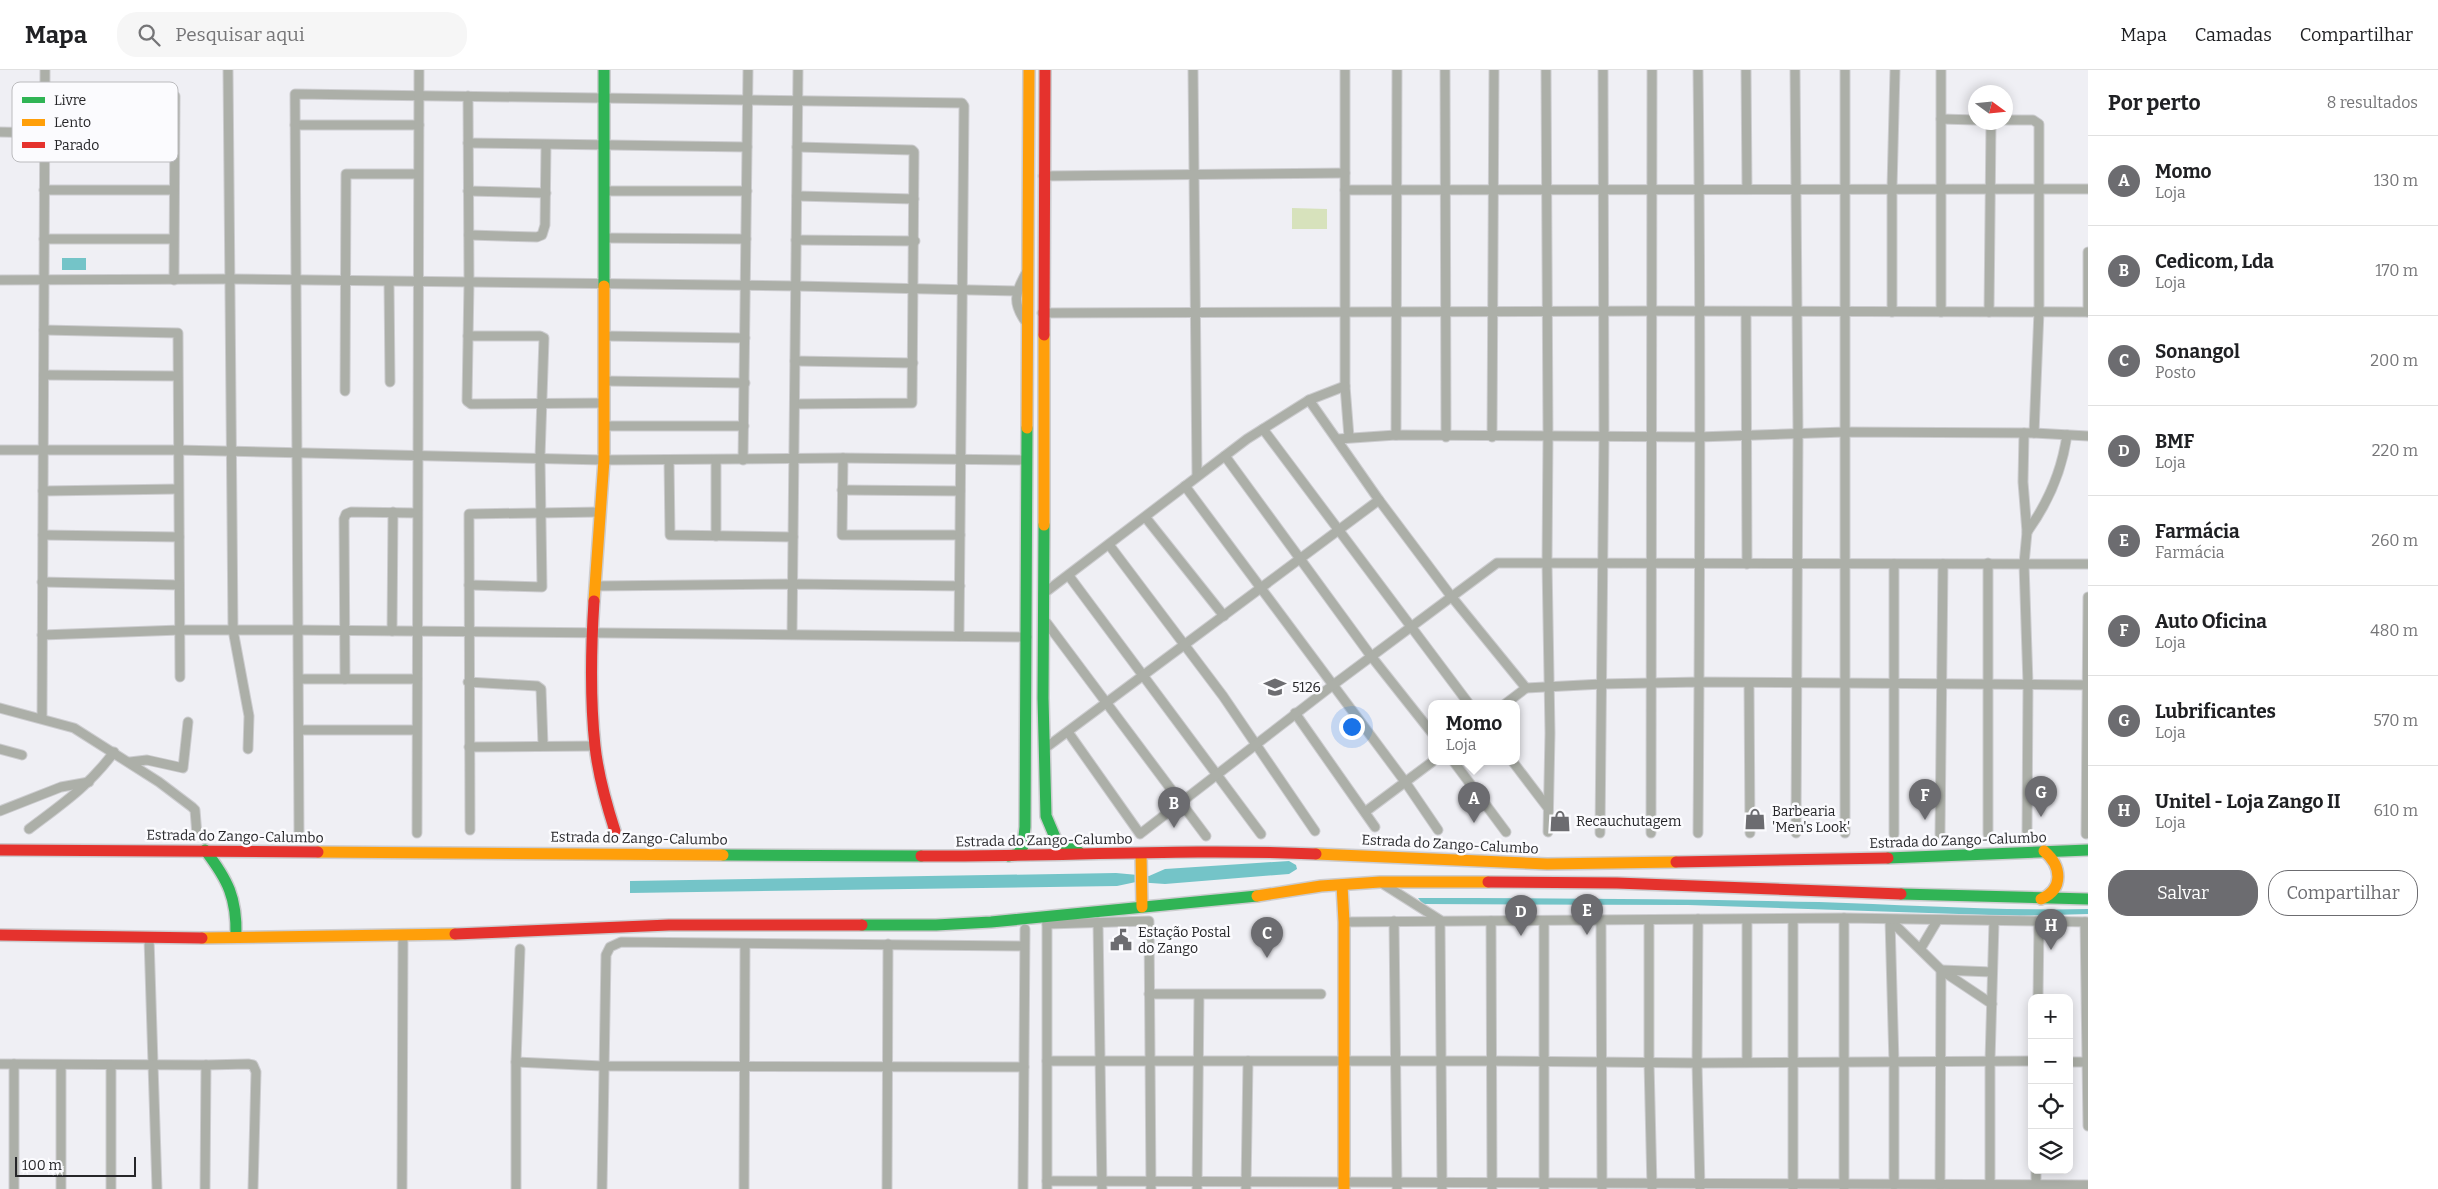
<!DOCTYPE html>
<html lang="pt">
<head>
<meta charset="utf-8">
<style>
	:root { --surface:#fff; --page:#f6f6f6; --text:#202124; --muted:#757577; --line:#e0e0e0; --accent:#6c6c70 }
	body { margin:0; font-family:Bitter,serif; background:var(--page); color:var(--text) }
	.controls { position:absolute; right:15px; bottom:15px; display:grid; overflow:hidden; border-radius:10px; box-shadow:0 2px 12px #0003 }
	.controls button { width:45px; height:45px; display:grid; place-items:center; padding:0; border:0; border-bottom:1px solid var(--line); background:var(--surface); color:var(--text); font:25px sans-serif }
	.compass { position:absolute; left:1968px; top:15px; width:45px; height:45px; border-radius:50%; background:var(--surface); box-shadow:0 2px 12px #0003; rotate:105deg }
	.scale { position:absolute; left:15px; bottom:12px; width:121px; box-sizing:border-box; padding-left:5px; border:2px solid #262629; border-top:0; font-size:14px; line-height:18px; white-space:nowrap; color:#262629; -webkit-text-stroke:4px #fbfbfe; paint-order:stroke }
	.you { position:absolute; left:1351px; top:656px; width:18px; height:18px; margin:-12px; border:4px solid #fff; border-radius:50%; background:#1a73e8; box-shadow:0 0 0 8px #1a73e833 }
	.badge { display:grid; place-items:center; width:32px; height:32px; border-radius:50%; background:var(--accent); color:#fff; font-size:16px; font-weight:700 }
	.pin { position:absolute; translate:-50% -41px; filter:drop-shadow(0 1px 2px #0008) }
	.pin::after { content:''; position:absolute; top:26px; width:18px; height:15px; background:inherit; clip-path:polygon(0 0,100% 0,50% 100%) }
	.popup { position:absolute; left:1428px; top:630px; width:92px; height:65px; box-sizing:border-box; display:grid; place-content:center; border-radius:10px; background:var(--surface); filter:drop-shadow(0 1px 4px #0005); font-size:16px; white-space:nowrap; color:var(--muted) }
	.popup b { font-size:19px; color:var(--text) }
	.popup::after { content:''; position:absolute; left:50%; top:100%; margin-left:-10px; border:10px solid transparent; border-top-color:var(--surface) }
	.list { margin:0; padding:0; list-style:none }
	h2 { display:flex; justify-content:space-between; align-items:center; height:65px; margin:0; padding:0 20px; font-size:21px }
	h2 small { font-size:16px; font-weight:400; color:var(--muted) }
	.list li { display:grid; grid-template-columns:32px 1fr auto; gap:15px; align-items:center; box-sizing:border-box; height:90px; padding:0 20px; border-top:1px solid var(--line) }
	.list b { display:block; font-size:19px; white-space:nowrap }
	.list p { margin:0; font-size:16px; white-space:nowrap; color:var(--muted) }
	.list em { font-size:16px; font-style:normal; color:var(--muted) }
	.actions { display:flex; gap:10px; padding:15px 20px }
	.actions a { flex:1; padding:11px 0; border:1px solid var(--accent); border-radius:20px; text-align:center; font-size:18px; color:var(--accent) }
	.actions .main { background:var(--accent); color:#fff }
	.icon { flex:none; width:28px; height:28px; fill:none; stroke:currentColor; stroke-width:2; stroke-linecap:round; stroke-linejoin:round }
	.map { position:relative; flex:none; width:2088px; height:1119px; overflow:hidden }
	header { display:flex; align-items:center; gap:30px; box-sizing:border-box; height:70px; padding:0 25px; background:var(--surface); border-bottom:1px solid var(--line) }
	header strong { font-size:24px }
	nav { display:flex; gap:28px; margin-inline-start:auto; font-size:18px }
	.search { width:350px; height:45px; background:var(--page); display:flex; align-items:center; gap:12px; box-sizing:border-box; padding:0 18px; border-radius:20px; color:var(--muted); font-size:19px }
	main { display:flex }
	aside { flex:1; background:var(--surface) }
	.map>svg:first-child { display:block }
</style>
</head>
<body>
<header>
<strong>Mapa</strong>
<div class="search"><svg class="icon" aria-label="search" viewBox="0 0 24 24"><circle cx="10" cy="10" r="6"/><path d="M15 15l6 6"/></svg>Pesquisar aqui</div>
<nav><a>Mapa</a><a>Camadas</a><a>Compartilhar</a></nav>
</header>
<main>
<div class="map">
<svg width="2088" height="1119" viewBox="0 0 2088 1119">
	<rect width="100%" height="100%" fill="#efeff4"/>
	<polygon fill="#d7e2bc" points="1292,138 1327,139 1327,159 1292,159"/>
	<g fill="#74c4c8">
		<rect x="62" y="188" width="24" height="12"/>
		<polygon points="1289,791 1296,795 1297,799 1289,804 1165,814 1136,812 1117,816 630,823 630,811 1116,803 1149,806 1165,799"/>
		<path d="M1418,828C1552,828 1686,829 1819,832C1909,835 1998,841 2088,839V844L2019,846L1688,835L1423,834Z"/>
	</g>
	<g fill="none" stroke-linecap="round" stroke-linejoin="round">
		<g stroke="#cccccf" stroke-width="11">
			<g id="street">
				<polyline points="228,0 233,560 249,646 248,679"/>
				<polyline points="1193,0 1197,405"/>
				<polyline points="1345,0 1345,316 1349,367"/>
				<polyline points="1445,0 1446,367"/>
				<polyline points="1546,0 1548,367 1547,493 1550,663 1548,762"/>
				<path d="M1698,0C1701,254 1700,509 1698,763"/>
				<polyline points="1746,0 1747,118"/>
				<polyline points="1795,0 1798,365 1796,763"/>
				<polyline points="45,24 175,26 174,210"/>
				<polyline points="468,26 469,212 467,331 471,334 604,333"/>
				<polyline points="1941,49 1976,50"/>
				<polyline points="2006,50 2033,50 2039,54 2039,241 2034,363"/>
				<polyline points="295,55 419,55"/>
				<polyline points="0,62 45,63"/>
				<polyline points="45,71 173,72"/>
				<polyline points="468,73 747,77"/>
				<polyline points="1043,106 1345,103"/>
				<polyline points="44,120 173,120"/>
				<polyline points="1345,120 2088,119"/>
				<polyline points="468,121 546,123"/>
				<polyline points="604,121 747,121"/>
				<polyline points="797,126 914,129"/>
				<polyline points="469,165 537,167 542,165 545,155 546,75"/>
				<polyline points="604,168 746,169"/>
				<polyline points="44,169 173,169"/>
				<polyline points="796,170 915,171"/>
				<path d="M1027,201C1015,224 1011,233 1028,255"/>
				<polyline points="0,210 230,209 796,216 1017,221"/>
				<polyline points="389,212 390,312"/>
				<polyline points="1746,242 1747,494"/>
				<polyline points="1892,242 1892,118 1895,0"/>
				<polyline points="1941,242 1941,0"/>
				<polyline points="1989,242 1991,52"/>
				<polyline points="2088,242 2088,182"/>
				<polyline points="1042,243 1652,241 2088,242"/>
				<polyline points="44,260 178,263 180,607"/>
				<polyline points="468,266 540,266 544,268 540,387 542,517 469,515"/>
				<polyline points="604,266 745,268"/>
				<polyline points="795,291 913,293"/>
				<polyline points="44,305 177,306"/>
				<polyline points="604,311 745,313"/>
				<polyline points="345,321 346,104 418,104"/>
				<polyline points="1309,330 1379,430 1451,526 1526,618 1602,614 1699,612 2088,615"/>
				<polyline points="795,334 912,333 914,82 912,80 797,77"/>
				<polyline points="604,356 744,356"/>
				<polyline points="1263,359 1469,634"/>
				<polyline points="2024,363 2023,412 2027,462 2024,494 2028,614 2027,764"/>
				<polyline points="1396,365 1397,0"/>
				<polyline points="1492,367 1494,0"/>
				<polyline points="1338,369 1396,365 1698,367 1845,362 2034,363 2088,366"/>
				<polyline points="0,380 177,380 604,390 843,388 1027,390"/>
				<polyline points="1225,386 1371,586 1432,663"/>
				<polyline points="843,388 842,465 960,465"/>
				<polyline points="669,390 670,465 793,467"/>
				<polyline points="743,390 748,0"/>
				<polyline points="1185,416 1406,713 1438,760"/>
				<polyline points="842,420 960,421"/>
				<polyline points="43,421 178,419"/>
				<polyline points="1146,448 1224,546"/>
				<path d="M2027,462C2048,433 2062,400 2067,365"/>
				<polyline points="43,465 179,467"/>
				<polyline points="716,466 716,390"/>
				<polyline points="1110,476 1223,626 1315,761"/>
				<polyline points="1988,493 1988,764"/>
				<polyline points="1894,494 1894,764"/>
				<polyline points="1069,506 1261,764"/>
				<polyline points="42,512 179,515"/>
				<polyline points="597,516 793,514 960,516"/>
				<polyline points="1043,524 1247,369 1309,330 1345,316"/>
				<polyline points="1043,548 1206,766"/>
				<polyline points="392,561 393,442"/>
				<polyline points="792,564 798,0"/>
				<polyline points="42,565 180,560 298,560 1027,567"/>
				<polyline points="299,609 417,609"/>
				<polyline points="345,609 344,449 346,444 351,442 417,443"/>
				<polyline points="468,612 537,616 541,619 543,675"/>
				<polyline points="1749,613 1750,763"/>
				<polyline points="1505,634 1526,618"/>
				<polyline points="0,638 74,658 159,712 192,737 195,740 197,765"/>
				<polyline points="1295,643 1375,757"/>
				<polyline points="42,648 45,0"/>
				<polyline points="300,660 416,660"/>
				<polyline points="1068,662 1140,764 1333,615 1497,493 2088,494"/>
				<polyline points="469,677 595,676"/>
				<polyline points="0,679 22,685"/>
				<polyline points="1044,679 1379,430"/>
				<polyline points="130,692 147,690 183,698 188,652"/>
				<polyline points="1454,692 1506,762"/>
				<polyline points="1513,692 1548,738"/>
				<polyline points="0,741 61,717 89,712"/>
				<polyline points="1365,742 1432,692"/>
				<path d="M29,759C62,734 89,716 114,682"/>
				<polyline points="470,760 469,444 600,442"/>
				<polyline points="299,763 295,24 962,33 964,36 959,566"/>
				<polyline points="417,763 419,0"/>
				<polyline points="1600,763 1604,367 1603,0"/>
				<polyline points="1651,763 1652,0"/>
				<polyline points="1845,763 1845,0"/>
				<polyline points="1940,764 1943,494"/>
				<polyline points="2086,764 2088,527"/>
				<polyline points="1380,812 1440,850 1442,1118"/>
				<polyline points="1844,848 1844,1119"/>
				<polyline points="1047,849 1047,1119"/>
				<polyline points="1698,849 1697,993 1700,1119"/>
				<polyline points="1793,849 1793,1119"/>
				<polyline points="1649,850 1649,992 1652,1118"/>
				<polyline points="1890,850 1894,993 1894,1115"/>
				<polyline points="1890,850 1941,900 1992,934"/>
				<polyline points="1394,851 1397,1118"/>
				<polyline points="1491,851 1492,1118"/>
				<polyline points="1544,851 1544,1118"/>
				<polyline points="1601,851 1602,1118"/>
				<polyline points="1098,852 1102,1119"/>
				<polyline points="1344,852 1844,848 2088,852"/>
				<polyline points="2085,852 2088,1056"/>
				<polyline points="1047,854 1149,851 1151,1119"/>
				<polyline points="149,868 157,1119"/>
				<polyline points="1921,878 1937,851"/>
				<polyline points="1149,924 1321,924"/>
				<polyline points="2038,928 2039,853"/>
				<polyline points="1047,991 1492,991 1697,993 2032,991"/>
				<polyline points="516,992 602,996 1024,997"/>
				<polyline points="1747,992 1747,850"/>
				<polyline points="2069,992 2088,992"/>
				<polyline points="0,994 206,995 205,1119"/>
				<polyline points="14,994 14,1119"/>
				<polyline points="111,995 111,1119"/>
				<polyline points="206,995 248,994 253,995 256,1002 253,1119"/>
				<polyline points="1047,1111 2088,1115"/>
				<polyline points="1940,1115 1941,900 1992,902"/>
				<polyline points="1990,1115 1990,991 1994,852"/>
				<polyline points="1246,1118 1248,991"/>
				<polyline points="61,1119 61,995"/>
				<polyline points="402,1119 403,866"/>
				<polyline points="516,1119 516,992 520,879"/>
				<polyline points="602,1119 606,885 610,877 621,872 1024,876"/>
				<polyline points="744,1119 745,874"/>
				<polyline points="887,1119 888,874"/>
				<polyline points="1023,1119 1025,859"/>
				<polyline points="1197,1119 1199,925"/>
				<polyline points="2036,1119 2036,1100"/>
			</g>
		</g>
		<g stroke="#cccccf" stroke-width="14">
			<g id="fast">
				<polyline points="604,0 604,216"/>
				<polyline points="1044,455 1043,628 1046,746 1057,772 1079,782"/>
				<path d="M205,780C228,810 237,828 236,866"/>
				<polyline points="723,785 921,786"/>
				<polyline points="1009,786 1018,784 1023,776 1025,757 1027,358"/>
				<polyline points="1888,788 2088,780"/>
				<polyline points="1901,824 2088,829"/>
				<polyline points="862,855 936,855 991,852 1257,826"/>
			</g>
		</g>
		<g stroke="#cccccf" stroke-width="14">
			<g id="slow">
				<polyline points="1027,358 1029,0"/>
				<polyline points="1044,455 1044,265"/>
				<polyline points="594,531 604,390 604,216"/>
				<polyline points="318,782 723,785"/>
				<polyline points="1141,784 1142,837"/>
				<polyline points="1316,784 1547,794 1676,792"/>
				<polyline points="1342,815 1344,852 1344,1119"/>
				<polyline points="1257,826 1321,816 1380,812 1488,812"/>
				<path d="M2041,829C2064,819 2062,796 2044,781"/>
				<polyline points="202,868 455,864"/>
			</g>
		</g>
		<g stroke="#cccccf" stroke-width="14">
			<g id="jam">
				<polyline points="1044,265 1045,0"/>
				<path d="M594,531C591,577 590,629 595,676C598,705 606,733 615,761"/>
				<polyline points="0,780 318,782"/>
				<path d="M921,786C1053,787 1185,778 1316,784"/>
				<polyline points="1676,792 1888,788"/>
				<polyline points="1488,812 1617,813 1901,824"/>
				<polyline points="455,864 669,855 862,855"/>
				<polyline points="0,865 202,868"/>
			</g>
		</g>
		<use href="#street" stroke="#acafa8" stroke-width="9"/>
		<use href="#fast" stroke="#30b455" stroke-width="11"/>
		<use href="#slow" stroke="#ff9f0a" stroke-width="11"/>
		<use href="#jam" stroke="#e5322d" stroke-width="11"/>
	</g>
	<defs>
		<g id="school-bare" transform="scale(1.725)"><path d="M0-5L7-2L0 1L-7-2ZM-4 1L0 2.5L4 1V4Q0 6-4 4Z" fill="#6c6c70" stroke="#fbfbfe" stroke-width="2.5" paint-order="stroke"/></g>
		<g id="shop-bare" transform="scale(1.725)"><path d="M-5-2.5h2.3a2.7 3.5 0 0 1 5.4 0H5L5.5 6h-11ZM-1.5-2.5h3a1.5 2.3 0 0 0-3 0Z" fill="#6c6c70" stroke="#fbfbfe" stroke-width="2.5" paint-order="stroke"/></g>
		<g id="civic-bare" transform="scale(1.725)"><path d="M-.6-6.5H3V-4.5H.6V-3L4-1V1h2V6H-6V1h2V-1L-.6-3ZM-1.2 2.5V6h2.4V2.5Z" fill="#6c6c70" stroke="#fbfbfe" stroke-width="2.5" paint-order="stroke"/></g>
	</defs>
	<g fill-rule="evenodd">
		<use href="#school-bare" x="1275" y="617"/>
		<use href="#shop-bare" x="1755" y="749"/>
		<use href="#shop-bare" x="1560" y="751"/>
		<use href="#civic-bare" x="1121" y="870"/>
	</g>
	<g text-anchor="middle" stroke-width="5" stroke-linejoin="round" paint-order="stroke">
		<g font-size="14" fill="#262629" stroke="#fbfbfe" text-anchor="start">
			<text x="1292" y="622">5126</text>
			<text x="1772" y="746">Barbearia<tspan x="1772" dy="16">'Men's Look'</tspan></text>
			<text x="1576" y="756">Recauchutagem</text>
			<text x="1138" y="867">Estação Postal<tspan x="1138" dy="16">do Zango</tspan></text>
		</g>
		<g font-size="14" fill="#262629" stroke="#fbfbfe">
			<text transform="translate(235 766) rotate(1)" y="5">Estrada do Zango-Calumbo</text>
			<text transform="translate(639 768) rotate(1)" y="5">Estrada do Zango-Calumbo</text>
			<text transform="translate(1044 770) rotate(-1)" y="5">Estrada do Zango-Calumbo</text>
			<text transform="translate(1958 770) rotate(-2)" y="5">Estrada do Zango-Calumbo</text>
			<text transform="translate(1450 774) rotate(3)" y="5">Estrada do Zango-Calumbo</text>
		</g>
	</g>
	<rect x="12" y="12" width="166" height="80" rx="8" fill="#fbfbfe" stroke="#bbbbbe" stroke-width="1"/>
	<rect x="22" y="27" width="23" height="6" fill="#30b455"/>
	<rect x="22" y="49" width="23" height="7" fill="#ff9f0a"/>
	<rect x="22" y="72" width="23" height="6" fill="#e5322d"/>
	<g font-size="14" fill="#262629">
		<text x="54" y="35">Livre</text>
		<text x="54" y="57">Lento</text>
		<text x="54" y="80">Parado</text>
	</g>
</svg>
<div class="controls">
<button>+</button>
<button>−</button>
<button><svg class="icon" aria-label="locate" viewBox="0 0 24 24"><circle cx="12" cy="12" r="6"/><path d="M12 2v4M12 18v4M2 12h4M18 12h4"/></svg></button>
<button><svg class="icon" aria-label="layers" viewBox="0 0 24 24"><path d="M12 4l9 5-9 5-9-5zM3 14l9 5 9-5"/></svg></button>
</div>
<svg class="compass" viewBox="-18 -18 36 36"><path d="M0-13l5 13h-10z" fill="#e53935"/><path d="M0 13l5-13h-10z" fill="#757577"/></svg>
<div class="scale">100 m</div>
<div class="you"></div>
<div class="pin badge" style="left:1474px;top:753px">A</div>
<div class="popup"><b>Momo</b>Loja</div>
<div class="pin badge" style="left:1174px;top:758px">B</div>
<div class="pin badge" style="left:1267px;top:888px">C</div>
<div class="pin badge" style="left:1521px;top:866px">D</div>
<div class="pin badge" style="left:1587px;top:865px">E</div>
<div class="pin badge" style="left:1925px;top:750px">F</div>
<div class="pin badge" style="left:2041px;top:747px">G</div>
<div class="pin badge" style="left:2051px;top:880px">H</div>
</div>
<aside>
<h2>Por perto<small>8 resultados</small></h2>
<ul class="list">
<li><span class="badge">A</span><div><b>Momo</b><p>Loja</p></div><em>130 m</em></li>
<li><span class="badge">B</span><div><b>Cedicom, Lda</b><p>Loja</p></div><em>170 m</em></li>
<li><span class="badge">C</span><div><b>Sonangol</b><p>Posto</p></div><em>200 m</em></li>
<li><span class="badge">D</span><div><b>BMF</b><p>Loja</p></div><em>220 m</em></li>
<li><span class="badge">E</span><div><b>Farmácia</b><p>Farmácia</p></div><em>260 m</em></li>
<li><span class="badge">F</span><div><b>Auto Oficina</b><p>Loja</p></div><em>480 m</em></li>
<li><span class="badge">G</span><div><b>Lubrificantes</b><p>Loja</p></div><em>570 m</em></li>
<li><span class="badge">H</span><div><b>Unitel - Loja Zango II</b><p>Loja</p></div><em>610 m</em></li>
</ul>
<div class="actions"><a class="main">Salvar</a><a>Compartilhar</a></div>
</aside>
</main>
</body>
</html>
